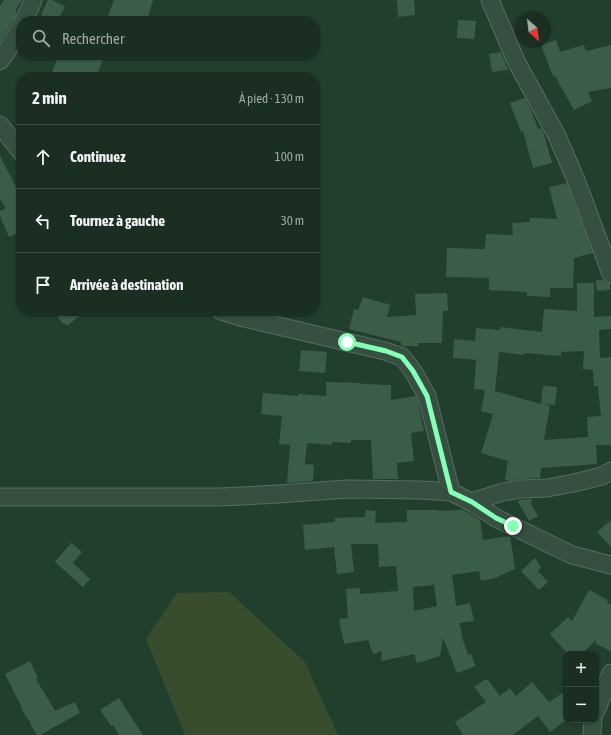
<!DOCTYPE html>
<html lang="fr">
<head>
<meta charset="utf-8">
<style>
	:root { --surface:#1a2f22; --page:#23372a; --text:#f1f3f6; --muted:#9fa9a5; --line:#384a40 }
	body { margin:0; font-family:"Asap Condensed",sans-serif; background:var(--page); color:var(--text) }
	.controls { position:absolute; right:12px; bottom:12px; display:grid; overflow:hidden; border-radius:8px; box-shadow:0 1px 3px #0004 }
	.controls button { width:36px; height:36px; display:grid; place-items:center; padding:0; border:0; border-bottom:1px solid var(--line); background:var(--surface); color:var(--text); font:20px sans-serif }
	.compass { position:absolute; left:515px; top:12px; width:36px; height:36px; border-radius:50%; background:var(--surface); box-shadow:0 1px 3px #0004; rotate:152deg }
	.stop { position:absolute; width:12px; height:12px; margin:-9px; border:3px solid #83ffb6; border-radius:50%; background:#fff }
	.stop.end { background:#83ffb6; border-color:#fff; box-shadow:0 1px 4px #0008 }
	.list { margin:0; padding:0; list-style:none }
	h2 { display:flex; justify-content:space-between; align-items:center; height:52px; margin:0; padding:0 16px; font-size:17px }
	h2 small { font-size:13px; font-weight:400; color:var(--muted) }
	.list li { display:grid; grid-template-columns:26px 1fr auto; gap:12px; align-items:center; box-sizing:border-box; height:64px; padding:0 16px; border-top:1px solid var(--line) }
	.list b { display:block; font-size:15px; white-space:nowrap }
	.list em { font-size:13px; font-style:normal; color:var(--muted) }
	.icon { flex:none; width:22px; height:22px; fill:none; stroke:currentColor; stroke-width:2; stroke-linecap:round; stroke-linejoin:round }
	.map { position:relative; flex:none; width:611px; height:735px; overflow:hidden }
	.search { position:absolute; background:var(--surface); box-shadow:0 1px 3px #0004; left:16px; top:16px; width:304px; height:44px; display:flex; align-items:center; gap:10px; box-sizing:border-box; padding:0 14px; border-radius:16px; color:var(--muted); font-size:15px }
	.panel { position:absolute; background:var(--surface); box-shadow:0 1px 3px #0004; left:16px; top:72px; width:304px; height:244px; border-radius:16px }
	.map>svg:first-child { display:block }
</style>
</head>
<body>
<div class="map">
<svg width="611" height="735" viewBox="0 0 611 735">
	<rect width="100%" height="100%" fill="#223f2d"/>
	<polygon fill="#374d2e" points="229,592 305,662 338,735 185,735 146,639 177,593"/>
	<g fill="#3b5d48" fill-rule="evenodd">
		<polygon points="4,0 22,0 15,11 17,12 15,19 12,21 0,43 0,6"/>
		<polygon points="48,0 52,0 65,6 58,21 54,21 41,15"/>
		<polygon points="114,0 153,0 147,21 106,21"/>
		<polygon points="397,0 414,0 415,15 398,17"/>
		<polygon points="458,20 476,21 474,39 457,38"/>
		<polygon points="556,40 560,52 584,45 586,51 611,45 611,88 588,92 592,101 574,110 555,76 553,76 541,45"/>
		<polygon points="501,52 508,70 492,72 489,54"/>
		<polygon points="59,55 105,55 96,77 50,77"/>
		<polygon points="525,98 530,108 538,129 541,128 543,131 552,163 533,168 523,131 521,132 510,103"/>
		<polygon points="0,156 16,187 21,184 21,231 9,237 0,216 0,211 6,208 0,199"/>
		<polygon points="567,183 593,253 574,258 573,288 550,288 550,297 527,296 527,292 489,290 489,278 446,277 447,248 485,249 486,234 513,235 512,223 530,222 530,218 557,219 549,187"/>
		<polygon points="596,280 603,280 605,282 610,284 610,290 597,291"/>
		<path d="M577,283H594V317L611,316V329L599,330L600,358L611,357V445H596L597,464L541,468L540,478L521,479L509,481L505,480L508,461L481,453L493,414L481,411L485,390L474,389L476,360L453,358L454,339L475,341L476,328L500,330V327L542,332L544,309L577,311ZM584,351L583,369L593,370L594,386H598L601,416L587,417L588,437L544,440L550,406L544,404L555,405L557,387L543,386L541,404L495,391L499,352L524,355L525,353L561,356V352Z"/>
		<polygon points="447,293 448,311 443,311 442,343 418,343 418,346 401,346 401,342 349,329 354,309 358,310 363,297 390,305 387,317 416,315 415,294"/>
		<polygon points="54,311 86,311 68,325 62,323"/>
		<polygon points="301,350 327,352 325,373 299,371"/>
		<polygon points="326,382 361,383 361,384 391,385 391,400 416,396 418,400 420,411 424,431 411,433 414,461 397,463 398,479 373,479 371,440 351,440 351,443 332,442 332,445 307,443 305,464 314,465 313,481 287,483 290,445 279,444 282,416 261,414 263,393 298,396 298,394 326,396"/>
		<polygon points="532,499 531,504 538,516 529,521 518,502 519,500"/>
		<path d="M462,509L480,520L483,540L510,536L515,569L495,578L481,581L479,571L452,575L456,606L470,603L474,621L459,623L462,633L461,634L468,655L471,654L476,666L457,673L443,638L440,656L417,663L414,654L381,661L382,651L373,654L368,640L344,644L339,619L348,618L346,589L360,588V594L398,591L396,566L379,567L378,544H351L354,572L337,574L334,547L305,550L303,525L335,522V518L365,517L366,510L376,511L375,523L407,522V510H438V511L462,510ZM434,585L437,606L414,611L413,587Z"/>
		<polygon points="611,520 611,547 597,532"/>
		<polygon points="71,543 82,552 73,563 90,579 83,587 55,562"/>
		<polygon points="535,558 541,567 538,571 548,582 539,590 521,571"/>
		<polygon points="589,590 608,600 607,603 611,605 611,651 596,644 596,640 581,654 568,654 550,634 568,617 572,621"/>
		<polygon points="30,661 38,678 36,679 55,711 75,702 80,713 56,726 41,735 37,735 30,724 31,724 21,708 22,708 5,674"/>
		<polygon points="484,680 488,680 500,696 510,688 516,696 532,682 549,702 566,691 566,720 550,732 538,716 513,735 463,735 455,722 486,702 474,687"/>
		<polygon points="119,698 135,723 143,735 119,735 113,725 111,726 100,710"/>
	</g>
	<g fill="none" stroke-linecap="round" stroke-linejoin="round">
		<g stroke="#546d5e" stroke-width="19">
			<g id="minor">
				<polyline points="490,0 516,61 557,136 576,180 611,274"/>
				<polyline points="24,21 31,5 33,0"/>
				<polyline points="0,61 7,51 21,26"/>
				<polyline points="0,125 21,152"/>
				<polyline points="221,311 240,317 385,351 402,357 413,371 427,396 451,492"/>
				<polyline points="0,497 221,497 279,494 347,489 422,490 451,492 471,502 496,518 572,555 611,565"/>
				<polyline points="471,502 503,492 521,489 547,488 574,483 602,476 611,471"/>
				<polyline points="596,711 611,673"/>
				<polyline points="592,735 593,720"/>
			</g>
		</g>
		<use href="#minor" stroke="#364f40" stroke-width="17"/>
	</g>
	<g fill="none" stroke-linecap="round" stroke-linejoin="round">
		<polyline stroke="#83ffb6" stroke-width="5" points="347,342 386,351 402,357 413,371 427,396 451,492 472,502 496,518 513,526"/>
	</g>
</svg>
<div class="controls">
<button>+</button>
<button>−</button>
</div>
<svg class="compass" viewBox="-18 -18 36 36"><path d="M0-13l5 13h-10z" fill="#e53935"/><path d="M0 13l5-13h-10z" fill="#9fa9a5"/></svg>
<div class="stop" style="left:347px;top:342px"></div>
<div class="stop end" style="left:513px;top:526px"></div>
<div class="search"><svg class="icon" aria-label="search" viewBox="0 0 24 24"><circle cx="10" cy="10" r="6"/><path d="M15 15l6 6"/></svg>Rechercher</div>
<section class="panel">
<h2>2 min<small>À pied · 130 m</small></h2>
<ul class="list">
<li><svg class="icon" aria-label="ahead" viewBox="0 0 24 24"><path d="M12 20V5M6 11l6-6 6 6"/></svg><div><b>Continuez</b></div><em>100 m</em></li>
<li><svg class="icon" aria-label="left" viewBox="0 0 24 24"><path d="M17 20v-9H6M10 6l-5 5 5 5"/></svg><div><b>Tournez à gauche</b></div><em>30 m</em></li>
<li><svg class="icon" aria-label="arrive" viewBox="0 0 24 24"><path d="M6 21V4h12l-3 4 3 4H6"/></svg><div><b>Arrivée à destination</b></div></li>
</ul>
</section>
</div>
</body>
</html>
